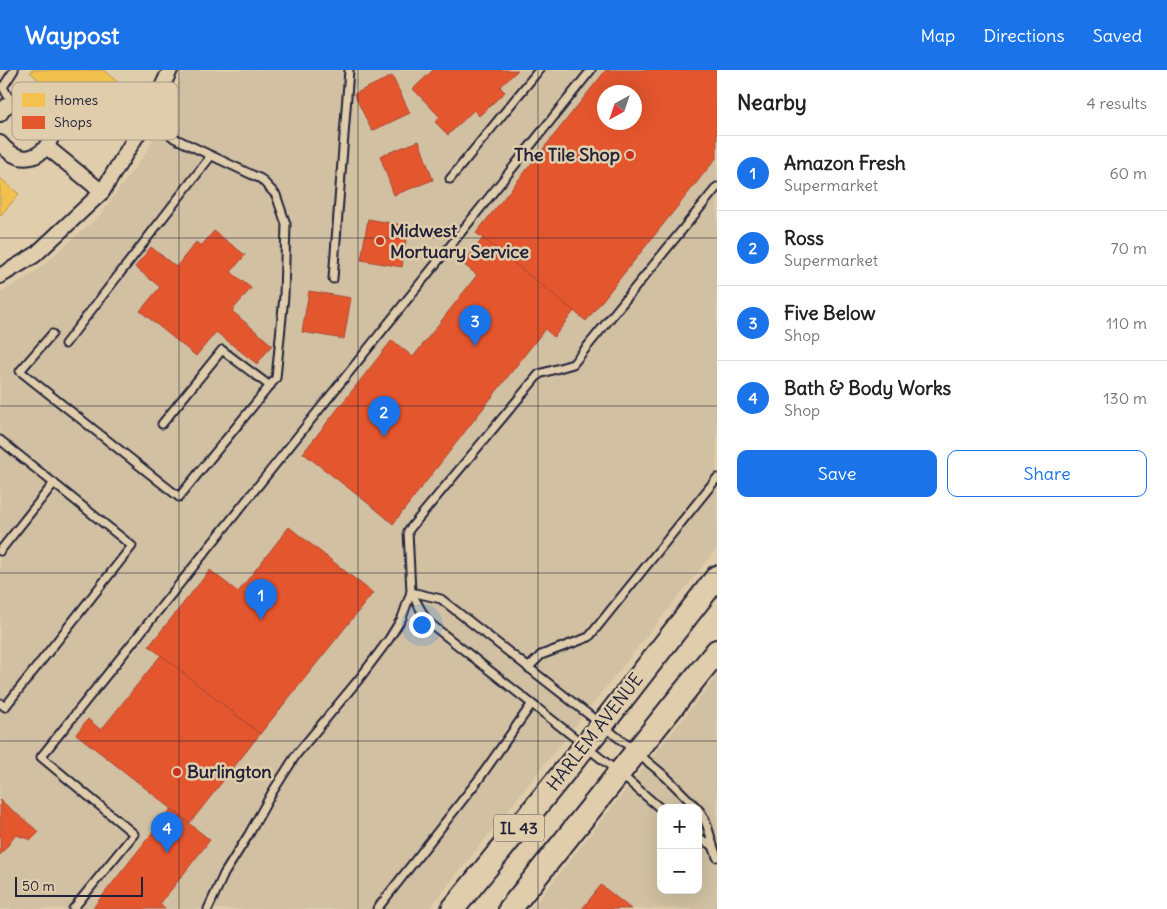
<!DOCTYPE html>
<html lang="en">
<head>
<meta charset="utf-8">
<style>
	:root { --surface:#fff; --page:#f6f6f6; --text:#222; --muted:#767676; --line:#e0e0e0; --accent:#1a73e8 }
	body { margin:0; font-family:Delius,sans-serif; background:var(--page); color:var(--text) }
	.controls { position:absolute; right:15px; bottom:15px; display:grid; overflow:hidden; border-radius:10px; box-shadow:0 5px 20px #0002 }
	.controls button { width:45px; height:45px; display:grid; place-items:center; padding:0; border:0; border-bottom:1px solid var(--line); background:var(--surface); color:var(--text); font:25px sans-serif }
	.compass { position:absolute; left:597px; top:15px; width:45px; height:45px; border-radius:50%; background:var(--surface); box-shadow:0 5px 20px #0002; rotate:220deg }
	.scale { position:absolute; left:15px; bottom:12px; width:128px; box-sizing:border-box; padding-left:5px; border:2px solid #22223b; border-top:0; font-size:14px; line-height:18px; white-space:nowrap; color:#22223b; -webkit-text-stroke:4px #e0cdab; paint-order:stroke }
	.you { position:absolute; left:421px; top:554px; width:18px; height:18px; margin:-12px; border:4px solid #fff; border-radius:50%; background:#1a73e8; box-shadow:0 0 0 8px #1a73e833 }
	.badge { display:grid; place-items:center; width:32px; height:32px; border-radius:50%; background:var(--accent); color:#fff; font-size:16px; font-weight:700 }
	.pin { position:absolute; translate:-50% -41px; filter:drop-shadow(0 1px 2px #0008) }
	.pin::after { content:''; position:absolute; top:26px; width:18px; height:15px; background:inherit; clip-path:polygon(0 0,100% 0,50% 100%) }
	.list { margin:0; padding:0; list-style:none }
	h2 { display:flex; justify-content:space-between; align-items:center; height:65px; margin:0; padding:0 20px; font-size:21px }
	h2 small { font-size:16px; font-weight:400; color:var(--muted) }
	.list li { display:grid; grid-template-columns:32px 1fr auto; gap:15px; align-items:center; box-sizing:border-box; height:75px; padding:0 20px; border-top:1px solid var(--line) }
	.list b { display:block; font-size:19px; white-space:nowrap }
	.list p { margin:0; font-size:16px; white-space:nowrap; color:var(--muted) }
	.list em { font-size:16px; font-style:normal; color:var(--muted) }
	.actions { display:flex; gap:10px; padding:15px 20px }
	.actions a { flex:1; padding:11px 0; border:1px solid var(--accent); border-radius:10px; text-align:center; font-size:18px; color:var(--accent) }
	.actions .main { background:var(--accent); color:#fff }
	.map { position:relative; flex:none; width:717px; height:839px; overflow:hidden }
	header { display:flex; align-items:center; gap:30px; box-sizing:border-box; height:70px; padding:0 25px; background:var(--accent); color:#fff }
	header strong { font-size:24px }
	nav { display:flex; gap:28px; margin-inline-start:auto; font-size:18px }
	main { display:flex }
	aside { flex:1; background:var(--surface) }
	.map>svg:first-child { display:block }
</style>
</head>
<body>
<header>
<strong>Waypost</strong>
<nav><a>Map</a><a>Directions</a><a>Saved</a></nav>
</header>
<main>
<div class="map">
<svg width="717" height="839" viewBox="0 0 717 839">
	<rect width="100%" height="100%" fill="#e0cdab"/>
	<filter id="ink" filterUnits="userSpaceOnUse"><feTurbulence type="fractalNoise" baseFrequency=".02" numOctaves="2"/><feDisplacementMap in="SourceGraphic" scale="10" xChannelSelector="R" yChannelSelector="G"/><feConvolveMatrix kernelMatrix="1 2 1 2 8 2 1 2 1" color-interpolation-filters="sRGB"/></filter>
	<g filter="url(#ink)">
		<g fill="#d1c0a2" fill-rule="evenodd">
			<path d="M184,0H717V478L429,839H0V223L35,202L100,145L147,81ZM604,22H634V52H604Z"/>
			<path d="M717,606V839H531ZM661,738H698V820H661Z"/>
		</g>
		<g fill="#f2c14e" stroke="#b49148">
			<polygon points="32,0 103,0 120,14 82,48 30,2"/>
			<polygon points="0,108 19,124 0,146"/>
		</g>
		<g fill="#e4572e" stroke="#aa4732" fill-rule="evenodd">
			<polygon points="433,0 518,0 500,17 505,22 479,46 474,40 448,65 435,52 440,47 413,19"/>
			<path d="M606,0H717V87L586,251L476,163ZM604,22H634V52H604Z"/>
			<polygon points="392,6 410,43 372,61 354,24"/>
			<polygon points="419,71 433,110 394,125 380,86"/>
			<polygon points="368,149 408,156 402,197 361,190"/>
			<polygon points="214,161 245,185 231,202 251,218 232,241 272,275 257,294 216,262 196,286 140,241 160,217 135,197 151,177 176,197 196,172 201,176"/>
			<polygon points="483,168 574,241 554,267 545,259 393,454 378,441 303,383 392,270 413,287 477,205 463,194"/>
			<polygon points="309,221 351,228 344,269 302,262"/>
			<polygon points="289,457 373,523 260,664 149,576 210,500 238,522"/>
			<polygon points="161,585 260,664 190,753 76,664 88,649 101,660"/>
			<polygon points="0,730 39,762 31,770 16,765 0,785"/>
			<polygon points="171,739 210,770 160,834 166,839 92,839"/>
			<polygon points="601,815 631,839 582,839"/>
		</g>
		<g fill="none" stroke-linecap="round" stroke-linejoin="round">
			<g stroke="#22223b" stroke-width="11">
				<g id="lane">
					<polyline points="11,32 3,17 14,0"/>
					<polyline points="450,109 539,0"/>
					<polyline points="333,209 349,0"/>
					<polyline points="52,264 20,301 179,427 276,308 284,226 286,154 276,125 261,109 174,68 148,47"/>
					<polyline points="65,274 211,86"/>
					<polyline points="162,354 222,280 270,316"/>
					<polyline points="0,370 132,476 5,637 0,633"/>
					<polyline points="0,481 54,413"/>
					<polyline points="411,522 441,529 635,681 666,707 697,738"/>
					<polyline points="411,522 427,551 618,702 661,739"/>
					<polyline points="528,598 541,585 589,567 717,408"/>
					<path d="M698,739C708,749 711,773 717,787"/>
					<polyline points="698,768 711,775"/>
					<polyline points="73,839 134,764 41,687 591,0"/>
					<polyline points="208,839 224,804 249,764 273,721 296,685 359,609 389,569 402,548 411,522 408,461 539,304 573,294 717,117"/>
					<polyline points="377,839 479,709 531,635"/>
				</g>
			</g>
			<g stroke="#22223b" stroke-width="18">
				<g id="street">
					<path d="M0,44C5,35 15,29 25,30C83,33 41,122 0,73"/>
					<polyline points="47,77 102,122"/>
					<polyline points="0,206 35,185 102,122 148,47 170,0"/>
				</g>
			</g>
			<g stroke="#22223b" stroke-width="26">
				<g id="primary">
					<polyline points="453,839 602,655 717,507"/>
					<polyline points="510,839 717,581"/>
				</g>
			</g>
			<use href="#lane" stroke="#e0cdab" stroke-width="7"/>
			<use href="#street" stroke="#e0cdab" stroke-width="14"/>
			<use href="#primary" stroke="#e0cdab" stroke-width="22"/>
		</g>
	</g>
	<path fill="none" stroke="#22223b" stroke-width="1" stroke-opacity="0.55" d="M179,0V839M358,0V839M538,0V839M0,168H717M0,336H717M0,503H717M0,671H717"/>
	<g fill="#c8321e" stroke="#e0cdab" stroke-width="2">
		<circle cx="630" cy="85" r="5"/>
		<circle cx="380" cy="171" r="5"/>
		<circle cx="177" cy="702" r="5"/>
	</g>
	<g text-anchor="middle" stroke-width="5" stroke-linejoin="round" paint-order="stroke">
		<rect fill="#e0cdab" stroke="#5b555d" stroke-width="1" x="494" y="744.5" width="50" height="27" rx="4"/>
		<g font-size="16" font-weight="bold" fill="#22223b">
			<text x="519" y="764">IL 43</text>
		</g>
		<g font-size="18" font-weight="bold" fill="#22223b" stroke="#e0cdab" text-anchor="start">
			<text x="620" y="91" text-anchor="end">The Tile Shop</text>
			<text x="390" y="167">Midwest<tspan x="390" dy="21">Mortuary Service</tspan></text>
			<text x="187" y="708">Burlington</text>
		</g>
		<g font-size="18" fill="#22223b" stroke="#e0cdab">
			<text transform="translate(595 662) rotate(-52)" y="6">HARLEM AVENUE</text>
		</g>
	</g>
	<rect x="12" y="12" width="166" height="58" rx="8" fill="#e0cdab" stroke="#a79a89" stroke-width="1"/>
	<rect x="22" y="23" width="23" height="14" fill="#f2c14e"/>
	<rect x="22" y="46" width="23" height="13" fill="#e4572e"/>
	<g font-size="14" fill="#22223b">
		<text x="54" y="35">Homes</text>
		<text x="54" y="57">Shops</text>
	</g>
</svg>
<div class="controls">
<button>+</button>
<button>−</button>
</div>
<svg class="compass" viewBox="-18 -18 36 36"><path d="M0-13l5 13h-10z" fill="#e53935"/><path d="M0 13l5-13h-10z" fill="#767676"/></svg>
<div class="scale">50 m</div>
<div class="you"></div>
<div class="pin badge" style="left:261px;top:550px">1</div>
<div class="pin badge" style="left:384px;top:367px">2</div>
<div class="pin badge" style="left:475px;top:276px">3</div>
<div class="pin badge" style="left:167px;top:783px">4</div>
</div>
<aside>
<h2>Nearby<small>4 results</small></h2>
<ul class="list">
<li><span class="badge">1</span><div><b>Amazon Fresh</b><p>Supermarket</p></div><em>60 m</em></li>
<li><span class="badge">2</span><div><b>Ross</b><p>Supermarket</p></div><em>70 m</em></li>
<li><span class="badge">3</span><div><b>Five Below</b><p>Shop</p></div><em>110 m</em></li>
<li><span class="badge">4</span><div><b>Bath &amp; Body Works</b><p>Shop</p></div><em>130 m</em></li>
</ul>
<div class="actions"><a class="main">Save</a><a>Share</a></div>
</aside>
</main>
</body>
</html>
